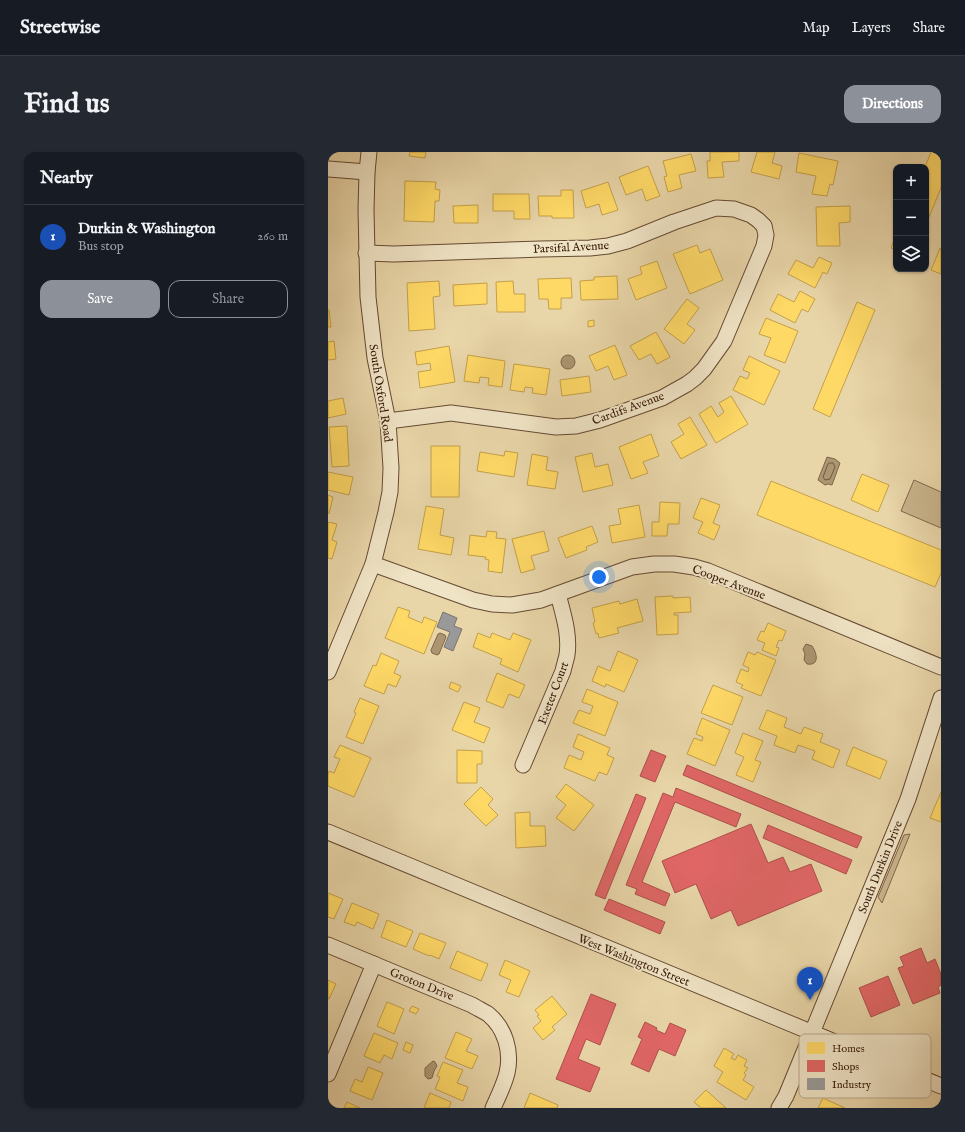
<!DOCTYPE html>
<html lang="en">
<head>
<meta charset="utf-8">
<style>
	:root { --surface:#171b24; --page:#242831; --text:#f1f3f6; --muted:#9ea1a6; --line:#363941; --accent:#8c9099 }
	body { margin:0; font-family:"IM FELL English",serif; background:var(--page); color:var(--text) }
	.controls { position:absolute; right:12px; top:12px; display:grid; overflow:hidden; border-radius:8px; box-shadow:0 1px 3px #0004 }
	.controls button { width:36px; height:36px; display:grid; place-items:center; padding:0; border:0; border-bottom:1px solid var(--line); background:var(--surface); color:var(--text); font:20px sans-serif }
	.you { position:absolute; left:271px; top:425px; width:14px; height:14px; margin:-10px; border:3px solid #fff; border-radius:50%; background:#1a73e8; box-shadow:0 0 0 6px #1a73e833 }
	.badge { display:grid; place-items:center; width:26px; height:26px; border-radius:50%; background:var(--accent); color:#fff; font-size:13px; font-weight:700 }
	.pin { position:absolute; translate:-50% -33px; filter:drop-shadow(0 1px 2px #0008) }
	.pin::after { content:''; position:absolute; top:21px; width:14px; height:12px; background:inherit; clip-path:polygon(0 0,100% 0,50% 100%) }
	.list { margin:0; padding:0; list-style:none }
	h2 { display:flex; justify-content:space-between; align-items:center; height:52px; margin:0; padding:0 16px; font-size:17px }
	h2 small { font-size:13px; font-weight:400; color:var(--muted) }
	.list li { display:grid; grid-template-columns:26px 1fr auto; gap:12px; align-items:center; box-sizing:border-box; height:64px; padding:0 16px; border-top:1px solid var(--line) }
	.list b { display:block; font-size:15px; white-space:nowrap }
	.list p { margin:0; font-size:13px; white-space:nowrap; color:var(--muted) }
	.list em { font-size:13px; font-style:normal; color:var(--muted) }
	.actions { display:flex; gap:8px; padding:12px 16px }
	.actions a { flex:1; padding:9px 0; border:1px solid var(--accent); border-radius:12px; text-align:center; font-size:14px; color:var(--accent) }
	.actions .main { background:var(--accent); color:#fff }
	.icon { flex:none; width:22px; height:22px; fill:none; stroke:currentColor; stroke-width:2; stroke-linecap:round; stroke-linejoin:round }
	.map { position:relative; flex:none; width:613px; height:956px; overflow:hidden; border-radius:12px }
	header { display:flex; align-items:center; gap:24px; box-sizing:border-box; height:56px; padding:0 20px; background:var(--surface); border-bottom:1px solid var(--line) }
	header strong { font-size:19px }
	nav { display:flex; gap:22px; margin-inline-start:auto; font-size:14px }
	.intro { display:flex; align-items:center; justify-content:space-between; box-sizing:border-box; height:96px; padding:0 24px }
	h1 { margin:0; font-size:28px }
	.button { padding:10px 18px; border-radius:12px; background:var(--accent); color:#fff; font-size:14px; font-weight:700 }
	main { display:flex; gap:24px; padding:0 24px }
	aside { flex:1; background:var(--surface); border-radius:12px; box-shadow:0 1px 3px #0004 }
	.map>svg:first-child { display:block }
</style>
</head>
<body>
<header>
<strong>Streetwise</strong>
<nav><a>Map</a><a>Layers</a><a>Share</a></nav>
</header>
<div class="intro"><h1>Find us</h1><a class="button">Directions</a></div>
<main>
<aside>
<h2>Nearby<small></small></h2>
<ul class="list">
<li><span class="badge" style="background:#1a4fb4">1</span><div><b>Durkin &amp; Washington</b><p>Bus stop</p></div><em>260 m</em></li>
</ul>
<div class="actions"><a class="main">Save</a><a>Share</a></div>
</aside>
<div class="map">
<svg width="613" height="956" viewBox="0 0 613 956">
	<rect width="100%" height="100%" fill="#e8d5a8"/>
	<filter id="stains"><feTurbulence type="fractalNoise" baseFrequency=".005" numOctaves="4"/><feColorMatrix values="0 0 0 0 .2 0 0 0 0 .09 0 0 0 0 .02 0 0 0 .5 -.17"/></filter>
	<radialGradient id="worn" r=".72"><stop offset=".6" stop-color="#630" stop-opacity="0"/><stop offset="1" stop-color="#630" stop-opacity=".3"/></radialGradient>
	<g fill="#cab58d" stroke="#82684c">
		<polygon points="586,328 613,340 613,376 573,359"/>
		<polygon points="582,682 554,751 550,745 576,683"/>
	</g>
	<g fill="#ac9672" stroke="#7e6548">
		<circle cx="240" cy="210" r="7"/>
		<polygon points="499,305 507,307 512,311 504,333 500,332 497,333 490,328"/>
		<polygon points="112,481 117,483 118,485 111,502 109,503 104,501 103,498 110,482"/>
		<path d="M478,492L484,494C489,501 492,514 479,512L476,508L477,502L475,497Z"/>
		<polygon points="105,909 107,910 109,914 106,919 104,926 100,927 97,924 97,916"/>
	</g>
	<g fill="#ffd966" stroke="#c4a04a">
		<polygon points="82,0 98,0 97,6 81,4"/>
		<polygon points="382,0 411,0 411,9 394,10 396,25 380,26 379,9 382,9"/>
		<polygon points="429,0 447,0 444,11 454,14 451,27 423,20"/>
		<polygon points="603,0 606,0 613,3 613,36 598,72 598,15 597,15"/>
		<polygon points="471,1 510,9 505,33 502,32 499,44 484,42 488,24 468,20"/>
		<polygon points="363,2 368,19 351,23 354,36 340,40 336,25 339,24 335,9"/>
		<polygon points="320,14 332,44 318,49 314,37 298,43 291,25"/>
		<polygon points="77,29 108,30 107,37 112,38 111,49 107,49 106,70 76,69"/>
		<polygon points="280,30 290,58 274,63 271,52 258,56 253,39"/>
		<polygon points="233,38 245,38 246,66 224,66 224,64 211,64 210,44 233,44"/>
		<polygon points="165,42 201,42 202,67 186,67 186,59 165,59"/>
		<polygon points="150,53 150,71 126,71 125,54"/>
		<polygon points="522,54 522,70 511,71 512,94 489,94 488,55"/>
		<polygon points="568,83 568,98 563,96"/>
		<polygon points="369,93 372,101 382,97 395,128 362,142 345,102"/>
		<polygon points="612,96 613,97 613,122 603,118"/>
		<polygon points="491,105 504,111 499,122 495,120 487,136 460,122 468,108 485,116"/>
		<polygon points="329,109 339,136 308,148 300,127 314,122 312,115"/>
		<polygon points="289,124 290,147 253,148 252,129 266,128 266,125"/>
		<polygon points="243,126 244,146 233,146 233,157 221,157 220,147 211,147 210,127"/>
		<polygon points="111,129 112,144 105,145 107,177 81,179 79,131"/>
		<polygon points="185,129 186,142 197,142 197,160 169,160 168,130"/>
		<polygon points="159,131 159,152 126,154 125,133"/>
		<polygon points="472,139 487,147 480,160 474,157 467,171 442,158 450,142 466,150"/>
		<polygon points="359,147 371,156 359,172 367,178 356,192 336,177"/>
		<polygon points="529,150 547,158 502,265 485,257"/>
		<polygon points="0,158 1,158 3,175 0,175"/>
		<polygon points="438,166 470,179 457,211 436,203 443,186 431,182"/>
		<polygon points="266,168 266,174 260,175 260,169"/>
		<polygon points="328,180 342,205 329,212 323,202 311,208 302,194"/>
		<polygon points="6,189 8,207 0,208 0,190"/>
		<polygon points="287,193 299,223 286,228 280,214 268,219 261,204"/>
		<polygon points="121,194 127,230 92,236 90,220 103,218 102,211 89,213 87,200"/>
		<polygon points="140,203 177,209 174,235 160,233 161,226 152,225 151,231 136,229"/>
		<polygon points="421,204 452,219 436,253 405,238 412,224 419,227 422,221 415,218"/>
		<polygon points="186,212 222,217 218,243 204,241 205,236 197,235 196,240 182,238"/>
		<polygon points="261,224 263,240 234,244 232,228"/>
		<polygon points="403,244 420,272 388,291 371,262 383,254 390,265 396,260 391,251"/>
		<polygon points="15,246 18,262 0,266 0,249"/>
		<polygon points="362,265 379,293 353,307 343,290 356,282 350,272"/>
		<polygon points="19,274 21,314 4,315 1,275"/>
		<polygon points="323,282 331,304 315,310 320,321 303,327 291,295"/>
		<polygon points="103,294 132,294 131,345 103,345"/>
		<polygon points="177,299 190,301 186,325 149,319 152,300 176,304"/>
		<polygon points="264,301 267,315 280,312 285,333 255,340 247,305"/>
		<polygon points="204,302 220,305 218,318 230,320 227,337 199,333"/>
		<polygon points="0,320 25,325 21,343 0,338"/>
		<polygon points="534,322 561,333 550,360 523,348"/>
		<polygon points="443,329 613,398 613,421 607,435 429,363"/>
		<polygon points="0,343 5,345 1,362 0,361"/>
		<polygon points="373,346 392,353 385,371 392,374 386,388 370,381 375,370 365,366"/>
		<polygon points="332,350 352,351 351,372 340,372 339,384 324,384 324,370 331,370"/>
		<polygon points="311,353 317,385 284,391 281,374 293,372 290,357"/>
		<polygon points="98,354 116,357 112,383 126,386 123,403 90,397"/>
		<polygon points="0,370 9,372 4,388 9,390 4,407 0,406"/>
		<polygon points="264,374 270,390 258,395 259,398 238,406 230,386"/>
		<polygon points="159,379 169,380 168,386 178,387 174,421 160,419 161,408 157,407 158,405 140,403 142,383 158,385"/>
		<polygon points="216,379 221,399 203,404 207,417 193,421 184,387"/>
		<polygon points="345,444 345,446 362,445 363,460 346,461 346,463 350,463 350,482 329,483 327,445"/>
		<polygon points="309,447 315,469 289,476 291,481 271,486 270,481 268,482 265,471 267,470 264,456 291,449 292,452"/>
		<polygon points="70,455 82,459 80,465 94,471 96,465 109,470 96,502 57,486"/>
		<polygon points="440,471 458,479 454,489 451,488 448,495 451,496 448,504 434,498 437,491 429,488 433,479 436,480"/>
		<polygon points="150,481 162,486 164,481 182,488 185,481 203,488 190,520 172,512 174,507 145,495"/>
		<polygon points="290,499 310,508 296,540 278,532 277,535 264,529 270,514 282,519"/>
		<polygon points="420,500 427,503 429,500 448,508 433,544 413,536 415,533 408,530 413,517 420,520 421,516 415,513"/>
		<polygon points="53,501 71,509 66,521 73,524 68,535 60,532 56,542 36,534 45,513 48,514"/>
		<polygon points="169,521 197,533 191,546 181,542 175,556 158,549"/>
		<polygon points="123,530 133,534 130,540 121,536"/>
		<polygon points="385,533 415,545 404,573 373,561"/>
		<polygon points="259,537 290,550 277,584 245,571 251,558 262,562 265,554 254,550"/>
		<polygon points="32,546 51,554 35,592 18,585 28,561 26,560"/>
		<polygon points="136,550 152,556 146,570 162,576 156,591 124,578"/>
		<polygon points="439,558 459,566 456,575 473,582 476,575 495,582 492,590 512,598 505,616 484,607 487,599 470,593 467,601 446,593 449,584 431,577"/>
		<polygon points="374,566 402,578 387,614 359,602 366,586 374,589 375,585 368,582"/>
		<polygon points="415,581 435,589 427,608 433,610 425,630 408,623 416,605 407,601"/>
		<polygon points="250,582 282,596 279,603 286,606 279,623 271,620 267,629 236,616 241,603 253,608 256,600 245,595"/>
		<polygon points="12,593 43,606 26,645 0,634 0,622 1,619 6,621 12,607 6,605"/>
		<polygon points="525,595 559,609 552,627 518,613"/>
		<polygon points="129,598 154,599 154,612 149,612 149,631 129,631"/>
		<polygon points="238,632 266,653 246,679 228,666 238,653 228,645"/>
		<polygon points="153,635 165,647 160,653 170,663 158,674 136,652"/>
		<polygon points="613,640 613,670 602,666"/>
		<polygon points="202,660 202,674 217,674 218,694 188,696 187,661"/>
		<polygon points="0,741 15,747 6,767 0,765"/>
		<polygon points="24,751 51,762 45,777 29,770 27,774 16,770"/>
		<polygon points="59,768 85,779 78,795 53,785"/>
		<polygon points="92,781 118,791 111,807 102,803 101,804 85,797"/>
		<polygon points="129,799 160,812 153,829 122,816"/>
		<polygon points="177,808 202,819 191,845 178,840 183,828 171,823"/>
		<polygon points="0,828 8,832 1,847 0,847"/>
		<polygon points="224,844 239,862 224,875 227,878 215,888 205,876 213,869 209,864 211,863 207,858"/>
		<polygon points="59,850 76,857 66,882 49,874"/>
		<polygon points="84,854 91,857 88,862 81,859"/>
		<polygon points="128,880 144,887 138,899 150,904 144,917 117,906"/>
		<polygon points="46,881 70,891 64,907 56,903 52,911 36,904"/>
		<polygon points="78,890 85,893 82,901 75,898"/>
		<polygon points="396,896 406,902 403,906 407,908 410,903 419,908 416,914 420,916 416,921 418,923 415,928 426,935 418,948 389,930 395,920 386,914"/>
		<polygon points="115,910 135,918 129,931 140,935 135,949 107,937 112,925 109,924"/>
		<polygon points="40,915 55,921 44,948 22,939 27,927 34,930"/>
		<polygon points="378,938 398,956 373,956 366,950"/>
		<polygon points="102,941 123,950 121,956 96,956"/>
		<polygon points="202,941 230,953 229,956 196,956"/>
		<polygon points="495,946 517,956 490,956"/>
		<polygon points="19,950 32,956 16,956"/>
	</g>
	<g fill="#e06666" stroke="#ae504a">
		<polygon points="323,598 338,604 327,630 312,624"/>
		<polygon points="359,613 534,685 529,696 355,623"/>
		<polygon points="348,636 413,662 408,675 347,650 314,730 342,742 337,754 307,742 309,737 298,733 335,641 345,645"/>
		<polygon points="308,642 318,646 277,747 267,743"/>
		<polygon points="423,672 440,711 455,705 462,720 483,712 494,739 410,774 403,758 383,767 368,732 347,741 334,709"/>
		<polygon points="440,673 524,708 518,722 435,686"/>
		<polygon points="281,747 337,770 332,782 276,758"/>
		<polygon points="593,796 599,811 607,807 613,822 613,833 610,835 612,841 585,852 570,816 576,814 572,805"/>
		<polygon points="560,824 572,853 543,865 531,836"/>
		<polygon points="263,842 288,852 272,893 258,887 250,907 272,916 262,940 228,927"/>
		<polygon points="317,870 329,876 328,878 337,882 342,871 358,878 347,904 331,897 321,920 303,912 314,887 310,885"/>
	</g>
	<polygon fill="#999" stroke="#7c736e" points="115,460 129,466 126,474 134,477 125,499 116,495 122,480 109,475"/>
	<g fill="none" stroke-linecap="round" stroke-linejoin="round">
		<polygon stroke="#72583e" stroke-width="1" points="502,311 505,311 507,315 502,327 497,328 495,325 500,312"/>
		<g stroke="#654a32" stroke-width="17">
			<g id="minor">
				<polyline points="0,17 39,20"/>
				<polyline points="38,101 66,102 213,97 262,96 280,94 299,89 346,70 388,56 406,57 423,63 430,68 436,74"/>
				<polyline points="60,269 123,261 228,275 248,274 272,268 334,246 359,232 367,226 376,217 396,189 436,94 438,83 436,74"/>
				<polyline points="45,412 145,448 164,452 184,453 213,448 304,415 326,412 346,412 366,415 380,419 613,515"/>
				<polyline points="0,520 45,412 58,360 62,340 63,316 60,269 47,206 40,145 38,58 39,20 41,0"/>
				<path d="M195,613L235,519C236,514 238,508 239,503C242,482 235,462 230,442"/>
				<polyline points="0,680 613,934"/>
				<path d="M0,793L144,853C149,856 155,859 160,862C177,876 184,899 179,921C176,933 170,945 165,956"/>
				<polyline points="0,922 46,812"/>
				<polyline points="451,956 458,944 580,647 613,546"/>
			</g>
		</g>
		<use href="#minor" stroke="#f0e4c6" stroke-width="15"/>
	</g>
	<g text-anchor="middle" stroke-width="4" stroke-linejoin="round" paint-order="stroke">
		<g font-size="12" fill="#391b0a" stroke="#f0e4c6">
			<text transform="translate(243 95) rotate(-3)" y="4">Parsifal Avenue</text>
			<text transform="translate(53 241) rotate(81)" y="4">South Oxford Road</text>
			<text transform="translate(300 256) rotate(-20)" y="4">Cardifs Avenue</text>
			<text transform="translate(401 430) rotate(21)" y="4">Cooper Avenue</text>
			<text transform="translate(225 541) rotate(-69)" y="4">Exeter Court</text>
			<text transform="translate(552 715) rotate(-68)" y="4">South Durkin Drive</text>
			<text transform="translate(306 808) rotate(22)" y="4">West Washington Street</text>
			<text transform="translate(94 832) rotate(22)" y="4">Groton Drive</text>
		</g>
	</g>
	<rect x="471" y="882" width="132" height="64" rx="6" fill="#f0e4c6" stroke="#b9a88e" stroke-width="1"/>
	<rect x="479" y="890" width="18" height="12" fill="#ffd966"/>
	<rect x="479" y="908" width="18" height="12" fill="#e06666"/>
	<rect x="479" y="926" width="18" height="12" fill="#999"/>
	<g font-size="11" fill="#391b0a">
		<text x="504" y="900">Homes</text>
		<text x="504" y="918">Shops</text>
		<text x="504" y="936">Industry</text>
	</g>
	<rect width="100%" height="100%" filter="url(#stains)"/>
	<rect width="100%" height="100%" fill="url(#worn)"/>
</svg>
<div class="controls">
<button>+</button>
<button>−</button>
<button><svg class="icon" aria-label="layers" viewBox="0 0 24 24"><path d="M12 4l9 5-9 5-9-5zM3 14l9 5 9-5"/></svg></button>
</div>
<div class="you"></div>
<div class="pin badge" style="left:482px;top:848px;background:#1a4fb4">1</div>
</div>
</main>
</body>
</html>
